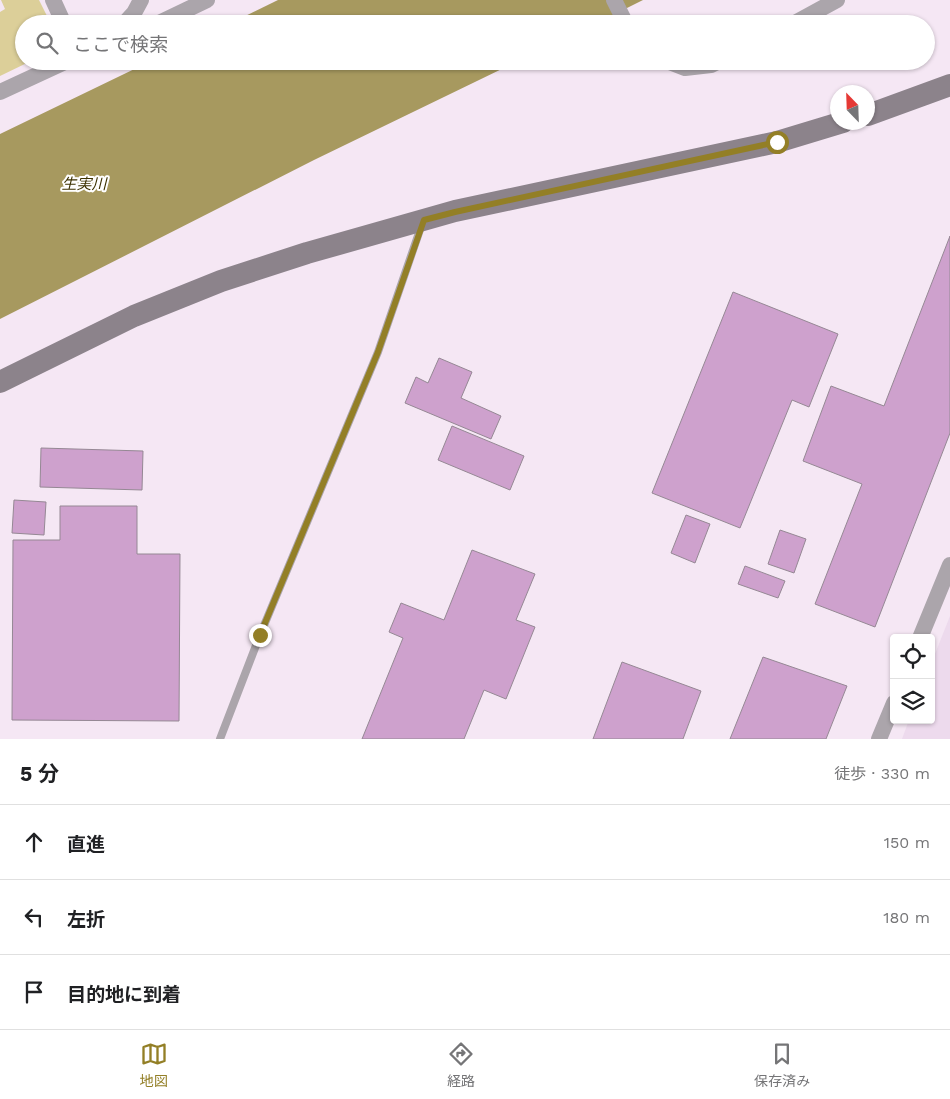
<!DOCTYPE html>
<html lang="ja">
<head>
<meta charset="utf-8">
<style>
	:root { --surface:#fff; --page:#f2f2f2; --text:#202124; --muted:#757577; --line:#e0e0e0; --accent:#937f26 }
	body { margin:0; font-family:"Work Sans","Noto Sans JP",sans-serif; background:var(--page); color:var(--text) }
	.controls { position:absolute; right:15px; bottom:15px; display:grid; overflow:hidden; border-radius:5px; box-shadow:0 1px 4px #0004 }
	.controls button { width:45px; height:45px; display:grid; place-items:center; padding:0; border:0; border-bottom:1px solid var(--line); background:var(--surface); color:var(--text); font:25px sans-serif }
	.compass { position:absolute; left:830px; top:85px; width:45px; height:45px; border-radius:50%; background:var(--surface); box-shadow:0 1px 4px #0004; rotate:337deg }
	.stop { position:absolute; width:15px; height:15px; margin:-11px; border:4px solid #937f26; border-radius:50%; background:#fff }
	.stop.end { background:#937f26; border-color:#fff; box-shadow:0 1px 5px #0008 }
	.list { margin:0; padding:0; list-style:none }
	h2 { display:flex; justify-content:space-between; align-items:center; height:65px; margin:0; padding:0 20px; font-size:21px }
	h2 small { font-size:16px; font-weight:400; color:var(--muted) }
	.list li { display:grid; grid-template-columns:32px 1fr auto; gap:15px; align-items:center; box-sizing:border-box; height:75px; padding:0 20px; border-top:1px solid var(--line) }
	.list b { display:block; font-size:19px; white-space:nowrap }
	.list em { font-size:16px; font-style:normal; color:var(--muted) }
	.icon { flex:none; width:28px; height:28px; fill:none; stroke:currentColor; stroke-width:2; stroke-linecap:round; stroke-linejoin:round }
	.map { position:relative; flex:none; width:950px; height:739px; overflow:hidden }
	.search { position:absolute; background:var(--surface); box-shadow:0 1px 4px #0004; left:15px; right:15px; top:15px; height:55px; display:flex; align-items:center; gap:12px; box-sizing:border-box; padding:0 18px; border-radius:28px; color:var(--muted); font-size:19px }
	.sheet { height:290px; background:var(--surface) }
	nav { display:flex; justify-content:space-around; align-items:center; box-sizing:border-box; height:70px; border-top:1px solid var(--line); background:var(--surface); font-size:14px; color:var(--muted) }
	nav a { display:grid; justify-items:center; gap:2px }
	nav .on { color:var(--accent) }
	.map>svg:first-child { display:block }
</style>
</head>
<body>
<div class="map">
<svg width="950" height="739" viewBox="0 0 950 739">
	<rect width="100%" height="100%" fill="#f5e7f4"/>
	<polygon fill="#eddaed" points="950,616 950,739 902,739 909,720 931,720 931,664"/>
	<polygon fill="#dccf99" points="1,0 39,0 51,24 24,24 24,61 31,61 0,76 0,12 5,9"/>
	<g fill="#a7995f">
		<polygon points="278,0 643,0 595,24 229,24"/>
		<polygon points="151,61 518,61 314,160 0,319 0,134"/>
	</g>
	<g fill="#cea1cd" stroke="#958894">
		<polygon points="950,236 950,433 875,627 815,604 862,484 803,461 831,386 884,406"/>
		<polygon points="733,292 838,334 809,407 792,400 740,528 652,493"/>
		<polygon points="439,358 472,372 461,398 501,416 491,439 405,403 416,377 428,383"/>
		<polygon points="452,426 524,456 510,490 438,460"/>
		<polygon points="41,448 143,451 142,490 40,487"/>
		<polygon points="14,500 46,502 44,535 12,533"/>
		<polygon points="60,506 137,506 137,554 180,554 179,721 12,720 13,540 60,540"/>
		<polygon points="686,515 710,524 695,563 671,553"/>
		<polygon points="780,530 806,539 794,573 768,564"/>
		<polygon points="472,550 535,574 516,620 535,627 506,699 484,690 464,739 362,739 403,638 389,632 401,603 444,620"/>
		<polygon points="745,566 785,581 778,598 738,584"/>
		<polygon points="763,657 847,686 826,739 730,739"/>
		<polygon points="622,662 701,691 683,739 593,739"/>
	</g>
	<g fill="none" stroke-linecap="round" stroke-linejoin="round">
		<polyline stroke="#aba5ab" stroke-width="8" points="220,739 260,635 378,352 422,224"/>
		<g stroke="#aba5ab" stroke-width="16">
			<polyline points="53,0 64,24"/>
			<polyline points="614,0 626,24"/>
			<polyline points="124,24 134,13 141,0"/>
			<polyline points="157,24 207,0"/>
			<polyline points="793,24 837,0"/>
			<polyline points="667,61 685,68 711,65 719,61"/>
			<polyline points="0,92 67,61"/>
			<polyline points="920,638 950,565"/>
			<polyline points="879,739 894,703"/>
		</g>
		<g stroke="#8c838b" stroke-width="22">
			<polyline points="868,115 950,85"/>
			<polyline points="0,382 134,316 221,281 307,253 455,211 777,142 843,122"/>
		</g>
	</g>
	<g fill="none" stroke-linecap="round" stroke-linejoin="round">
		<polyline stroke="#937f26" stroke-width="6" points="260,635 378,352 424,220 455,212 777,142"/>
	</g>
	<g text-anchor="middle" stroke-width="4" stroke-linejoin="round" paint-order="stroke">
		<g font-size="15" font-style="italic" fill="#3c3100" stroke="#fff">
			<text x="84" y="189">生実川</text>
		</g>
	</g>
</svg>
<div class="controls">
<button><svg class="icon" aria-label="locate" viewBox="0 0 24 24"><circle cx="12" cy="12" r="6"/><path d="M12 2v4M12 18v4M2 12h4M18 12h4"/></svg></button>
<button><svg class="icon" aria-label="layers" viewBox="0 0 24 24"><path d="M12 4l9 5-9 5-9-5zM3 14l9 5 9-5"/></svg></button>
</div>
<svg class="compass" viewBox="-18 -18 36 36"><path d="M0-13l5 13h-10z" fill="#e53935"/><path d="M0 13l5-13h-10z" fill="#757577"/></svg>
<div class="stop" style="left:777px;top:142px"></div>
<div class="stop end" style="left:260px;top:635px"></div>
<div class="search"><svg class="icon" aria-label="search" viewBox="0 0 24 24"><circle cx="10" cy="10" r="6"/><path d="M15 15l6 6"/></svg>ここで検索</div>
</div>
<section class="sheet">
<h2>5 分<small>徒歩 · 330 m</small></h2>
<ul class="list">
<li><svg class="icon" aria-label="ahead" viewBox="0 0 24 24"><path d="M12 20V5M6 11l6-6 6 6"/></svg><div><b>直進</b></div><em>150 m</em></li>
<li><svg class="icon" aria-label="left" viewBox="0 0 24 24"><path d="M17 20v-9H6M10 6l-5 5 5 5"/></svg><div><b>左折</b></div><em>180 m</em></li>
<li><svg class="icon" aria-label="arrive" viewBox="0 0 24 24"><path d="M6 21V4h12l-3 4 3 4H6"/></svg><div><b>目的地に到着</b></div></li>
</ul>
</section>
<nav>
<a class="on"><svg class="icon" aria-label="map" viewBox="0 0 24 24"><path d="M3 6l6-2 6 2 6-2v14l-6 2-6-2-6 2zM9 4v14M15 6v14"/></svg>地図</a>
<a><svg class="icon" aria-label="directions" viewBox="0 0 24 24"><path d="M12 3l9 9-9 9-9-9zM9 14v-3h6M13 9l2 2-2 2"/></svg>経路</a>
<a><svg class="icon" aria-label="saved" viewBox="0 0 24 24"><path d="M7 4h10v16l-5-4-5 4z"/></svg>保存済み</a>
</nav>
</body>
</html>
